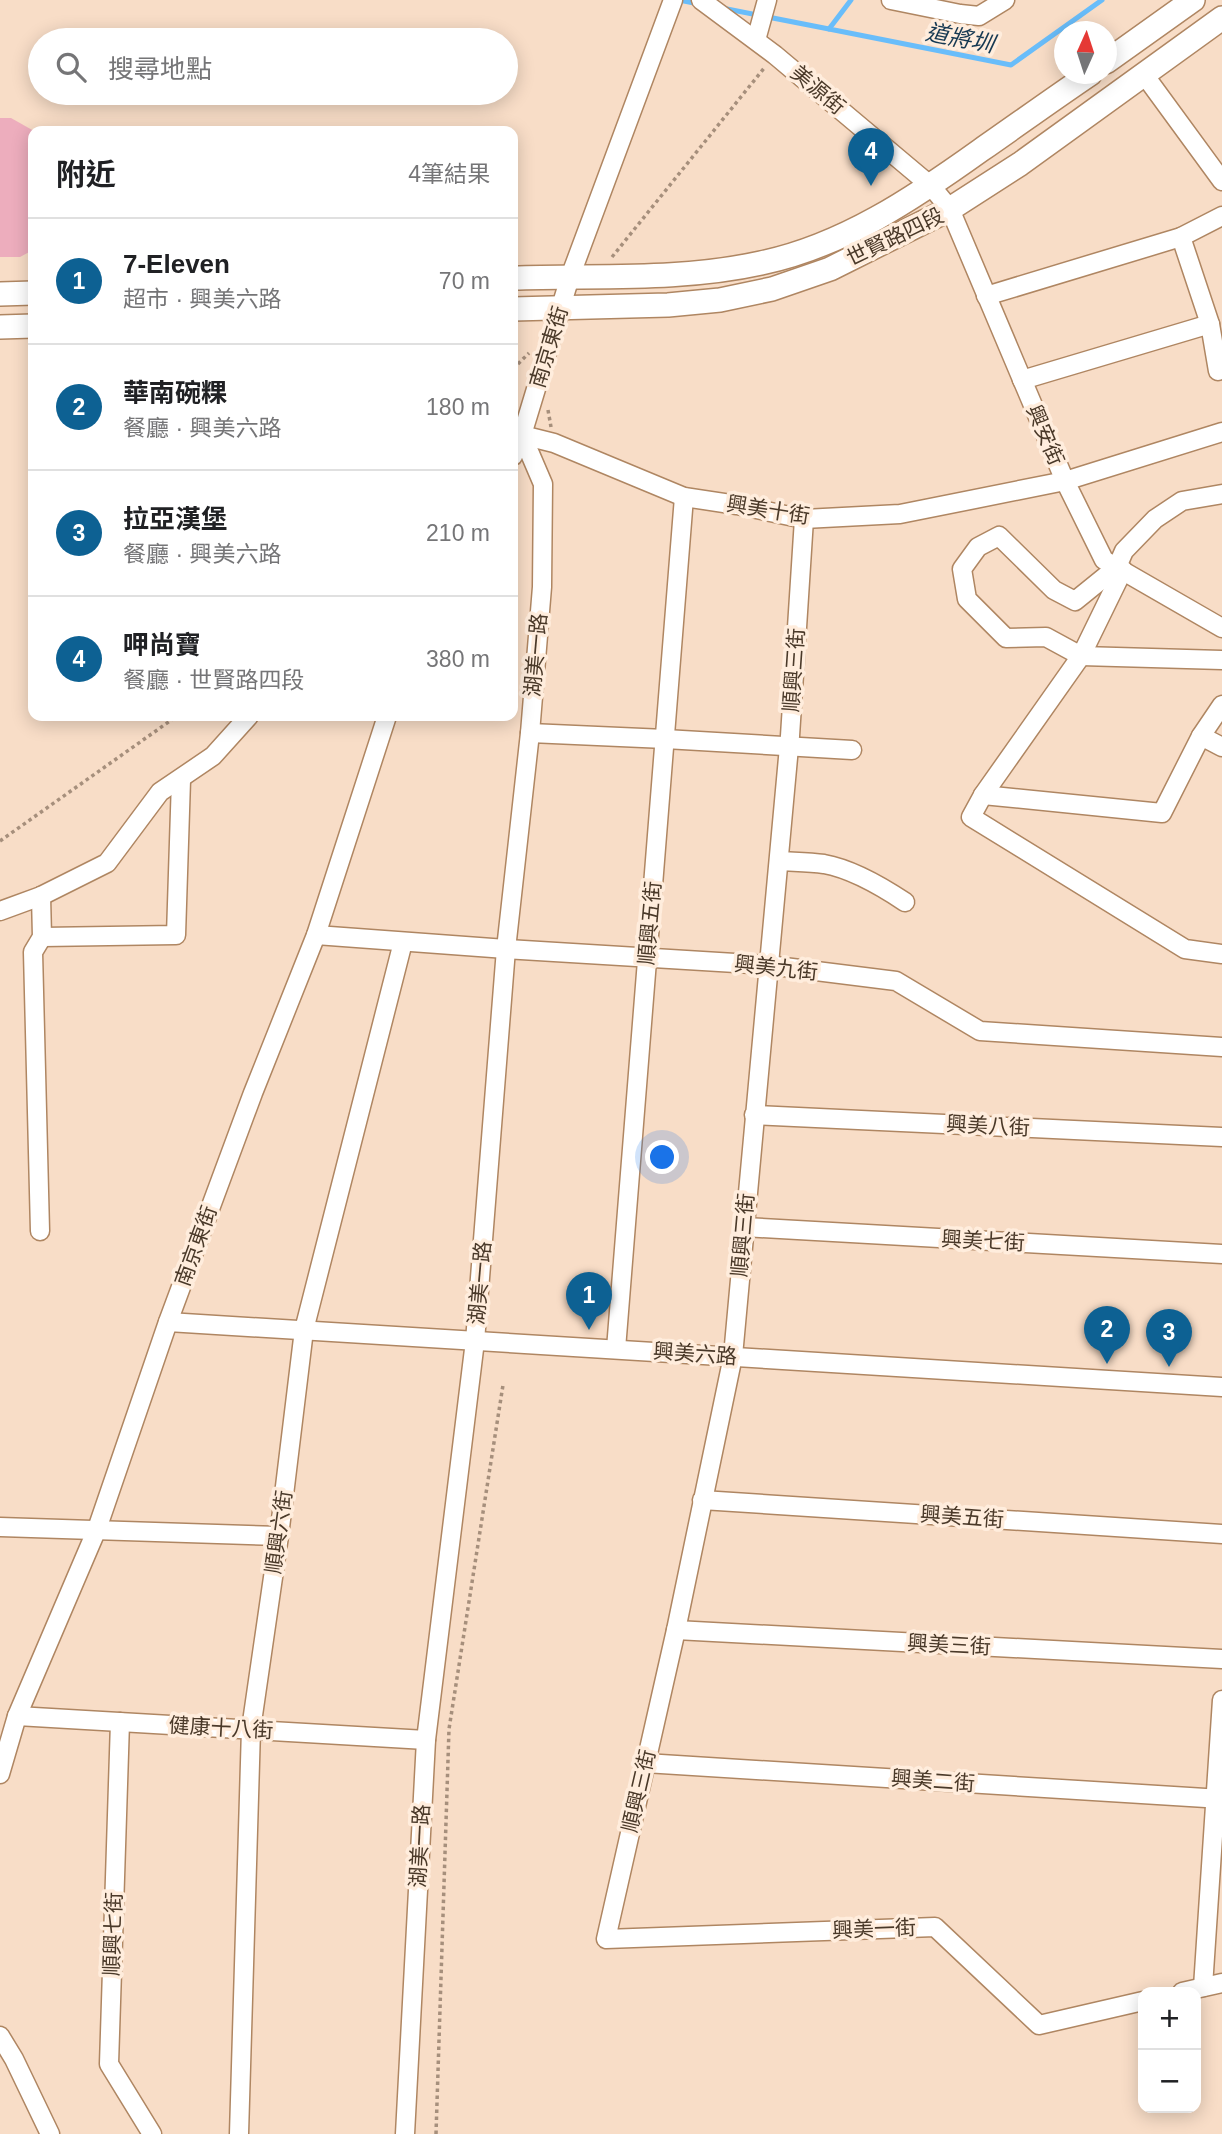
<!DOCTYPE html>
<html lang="zh-TW">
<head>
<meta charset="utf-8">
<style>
	:root { --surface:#fff; --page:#f6f6f6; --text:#202124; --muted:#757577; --line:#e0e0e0; --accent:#0d6193 }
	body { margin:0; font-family:Helvetica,"Noto Sans TC",sans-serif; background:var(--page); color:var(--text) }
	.controls { position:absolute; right:21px; bottom:21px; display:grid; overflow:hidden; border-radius:14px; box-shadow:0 4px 18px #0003 }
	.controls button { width:63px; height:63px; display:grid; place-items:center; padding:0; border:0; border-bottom:2px solid var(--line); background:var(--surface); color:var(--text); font:35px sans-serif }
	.compass { position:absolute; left:1054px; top:21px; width:63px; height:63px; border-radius:50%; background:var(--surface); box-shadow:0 4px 18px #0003; rotate:3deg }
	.you { position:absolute; left:663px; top:1158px; width:24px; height:24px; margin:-18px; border:5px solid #fff; border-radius:50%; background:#1a73e8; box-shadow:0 0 0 10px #1a73e833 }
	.badge { display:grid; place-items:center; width:46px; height:46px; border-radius:50%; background:var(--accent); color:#fff; font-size:23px; font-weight:700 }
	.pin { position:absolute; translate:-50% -58px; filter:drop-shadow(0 2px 4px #0008) }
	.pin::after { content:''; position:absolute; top:37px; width:24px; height:21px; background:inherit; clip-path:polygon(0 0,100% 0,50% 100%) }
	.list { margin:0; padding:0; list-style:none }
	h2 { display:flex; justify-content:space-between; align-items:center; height:91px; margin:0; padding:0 28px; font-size:30px }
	h2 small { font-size:23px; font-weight:400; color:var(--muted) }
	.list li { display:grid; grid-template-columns:46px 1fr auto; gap:21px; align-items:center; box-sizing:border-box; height:126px; padding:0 28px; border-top:2px solid var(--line) }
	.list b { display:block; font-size:26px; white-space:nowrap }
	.list p { margin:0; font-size:23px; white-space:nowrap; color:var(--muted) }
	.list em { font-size:23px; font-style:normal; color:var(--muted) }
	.icon { flex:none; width:38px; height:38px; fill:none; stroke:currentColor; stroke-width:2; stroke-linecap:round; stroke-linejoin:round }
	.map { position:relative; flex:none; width:1222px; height:2134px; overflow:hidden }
	.search { position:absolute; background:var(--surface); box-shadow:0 4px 18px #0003; left:28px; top:28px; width:490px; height:77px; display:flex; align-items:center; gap:18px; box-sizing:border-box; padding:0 24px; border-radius:38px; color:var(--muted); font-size:26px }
	.panel { position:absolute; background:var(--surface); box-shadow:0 4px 18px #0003; left:28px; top:126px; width:490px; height:595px; border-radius:14px }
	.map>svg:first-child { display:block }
</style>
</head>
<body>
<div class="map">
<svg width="1222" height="2134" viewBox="0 0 1222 2134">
	<rect width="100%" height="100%" fill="#f8ddc7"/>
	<polygon fill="#edadbd" points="0,118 11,118 34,131 33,250 20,257 0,257"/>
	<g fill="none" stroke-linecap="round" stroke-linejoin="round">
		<g stroke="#69bdfa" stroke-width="5">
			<polyline points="679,0 699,4"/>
			<polyline points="851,0 829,29 1011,65 1102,0"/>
			<polyline points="722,8 829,29"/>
		</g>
		<g stroke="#af8662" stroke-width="21">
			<g id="minor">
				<polyline points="701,0 775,55 931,186 950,209 1065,481 1104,560 1222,628"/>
				<polyline points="891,0 960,14 979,16 1005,0"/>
				<polyline points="756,40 767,0"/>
				<polyline points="1143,73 1222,181"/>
				<polyline points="1181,237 1210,324 1218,371"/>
				<polyline points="986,296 1181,237 1222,216"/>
				<polyline points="1022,380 1210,324"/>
				<polyline points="522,435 554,443 684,497 737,505 804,519 900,514 1065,481 1222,432"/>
				<polyline points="513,456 522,435 570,277 673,0"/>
				<polyline points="1222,494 1182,501 1155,519 1124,551 1117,567 1075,601 1054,590 999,536 978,547 962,569 967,599 1006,638 1046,637 1081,656 1222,660"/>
				<polyline points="804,519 790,736 733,1356 676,1630 606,1939 935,1927 1039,2025 1143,2001"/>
				<polyline points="1123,570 1081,656 983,795 971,817 1185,949 1222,954"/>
				<polyline points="530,733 665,739 852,750"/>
				<polyline points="1201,736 1222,747"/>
				<polyline points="983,795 1162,813 1201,736 1222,705"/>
				<path d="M779,861C794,862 809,862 824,864C852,869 881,886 905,902"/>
				<polyline points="0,911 41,896 107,863 160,792 213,756 249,716"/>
				<polyline points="316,935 506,949 768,965 896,981 980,1031 1222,1047"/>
				<polyline points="42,937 176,935 181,780"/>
				<polyline points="754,1115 1222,1137"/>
				<polyline points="744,1227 1222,1254"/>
				<polyline points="40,1231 33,952 42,937 41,896"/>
				<polyline points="168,1322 1222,1387"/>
				<polyline points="616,1349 684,497"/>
				<polyline points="702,1500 1222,1534"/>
				<polyline points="0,1527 279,1536"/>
				<polyline points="676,1630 1222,1659"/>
				<polyline points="17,1716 426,1740"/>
				<polyline points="120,1722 109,2064 152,2134"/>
				<polyline points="645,1763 1222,1799"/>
				<polyline points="0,1774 17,1716 97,1529 168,1322 253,1093 316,935 387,716"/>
				<polyline points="1203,1987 1222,1700"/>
				<polyline points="1182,1992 1222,1983"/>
				<polyline points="0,2036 14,2059 50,2134"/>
				<polyline points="239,2134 251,1729 279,1536 304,1330 403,942"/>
				<polyline points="405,2134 426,1740 475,1341 506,949 530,733 542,587 543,484 522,435"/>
			</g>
		</g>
		<g stroke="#af8662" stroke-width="26">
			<g id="major">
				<polyline points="1106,62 1193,0"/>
				<path d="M513,278C596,275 680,281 761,263C843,246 914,198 981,150C1017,125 1053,99 1090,74"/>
				<polyline points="0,294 33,293"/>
				<polyline points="513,309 668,305 720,300 772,289 830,269 950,209 1020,164 1222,18"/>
				<polyline points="0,327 33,326"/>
			</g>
		</g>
		<g stroke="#a68f7c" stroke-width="3.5" stroke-dasharray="3.5 3.5" stroke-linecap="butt">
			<polyline points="612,257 765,67"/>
			<polyline points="513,369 529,353"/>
			<polyline points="548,410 551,427"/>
			<polyline points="0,841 177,716"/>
			<polyline points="436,2134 449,1729 503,1385"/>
		</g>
		<use href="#minor" stroke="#fff" stroke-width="18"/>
		<use href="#major" stroke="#fff" stroke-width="23"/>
	</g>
	<g text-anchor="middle" stroke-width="7" stroke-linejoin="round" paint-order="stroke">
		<g font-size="21" fill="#4a3929" stroke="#ffeddd">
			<text transform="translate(818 90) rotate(40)" y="7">美源街</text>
			<text transform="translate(895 237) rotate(-26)" y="7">世賢路四段</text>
			<text transform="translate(549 347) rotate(-73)" y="7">南京東街</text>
			<text transform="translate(1045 435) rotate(67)" y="7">興安街</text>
			<text transform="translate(768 510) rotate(9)" y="7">興美十街</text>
			<text transform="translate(536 655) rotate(-85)" y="7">湖美一路</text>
			<text transform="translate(794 670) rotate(-86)" y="7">順興三街</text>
			<text transform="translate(650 923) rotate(-85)" y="7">順興五街</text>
			<text transform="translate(776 968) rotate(6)" y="7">興美九街</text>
			<text transform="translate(988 1126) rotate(3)" y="7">興美八街</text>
			<text transform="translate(743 1235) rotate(-85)" y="7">順興三街</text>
			<text transform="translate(983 1241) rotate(3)" y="7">興美七街</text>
			<text transform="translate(196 1246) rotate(-70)" y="7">南京東街</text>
			<text transform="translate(480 1283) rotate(-85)" y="7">湖美一路</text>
			<text transform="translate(695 1354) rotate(4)" y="7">興美六路</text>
			<text transform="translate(962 1517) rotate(4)" y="7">興美五街</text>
			<text transform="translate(279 1532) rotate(-82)" y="7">順興六街</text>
			<text transform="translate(949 1645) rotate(3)" y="7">興美三街</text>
			<text transform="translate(221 1728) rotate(3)" y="7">健康十八街</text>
			<text transform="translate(933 1781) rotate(4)" y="7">興美二街</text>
			<text transform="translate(639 1791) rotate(-77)" y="7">順興三街</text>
			<text transform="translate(420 1846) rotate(-87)" y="7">湖美一路</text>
			<text transform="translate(874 1929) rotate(-2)" y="7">興美一街</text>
			<text transform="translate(113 1934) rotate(-88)" y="7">順興七街</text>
		</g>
		<g font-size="23" font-style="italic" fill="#163952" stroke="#ffeddd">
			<text transform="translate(960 38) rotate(11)" y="8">道將圳</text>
		</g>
	</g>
</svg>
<div class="controls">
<button>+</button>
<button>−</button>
</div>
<svg class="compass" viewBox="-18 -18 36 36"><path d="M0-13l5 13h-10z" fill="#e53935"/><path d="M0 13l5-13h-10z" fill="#757577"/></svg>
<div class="you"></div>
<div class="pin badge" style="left:589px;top:1330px">1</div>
<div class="pin badge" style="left:1107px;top:1364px">2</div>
<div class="pin badge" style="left:1169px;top:1367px">3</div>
<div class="pin badge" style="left:871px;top:186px">4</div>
<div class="search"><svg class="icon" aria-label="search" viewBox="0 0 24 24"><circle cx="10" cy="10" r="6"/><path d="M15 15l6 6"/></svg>搜尋地點</div>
<section class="panel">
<h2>附近<small>4筆結果</small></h2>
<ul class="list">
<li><span class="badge">1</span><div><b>7-Eleven</b><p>超市 · 興美六路</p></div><em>70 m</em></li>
<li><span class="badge">2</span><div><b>華南碗粿</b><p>餐廳 · 興美六路</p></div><em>180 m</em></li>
<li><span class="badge">3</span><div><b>拉亞漢堡</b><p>餐廳 · 興美六路</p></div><em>210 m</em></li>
<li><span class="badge">4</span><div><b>呷尚寶</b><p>餐廳 · 世賢路四段</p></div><em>380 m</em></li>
</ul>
</section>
</div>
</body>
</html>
